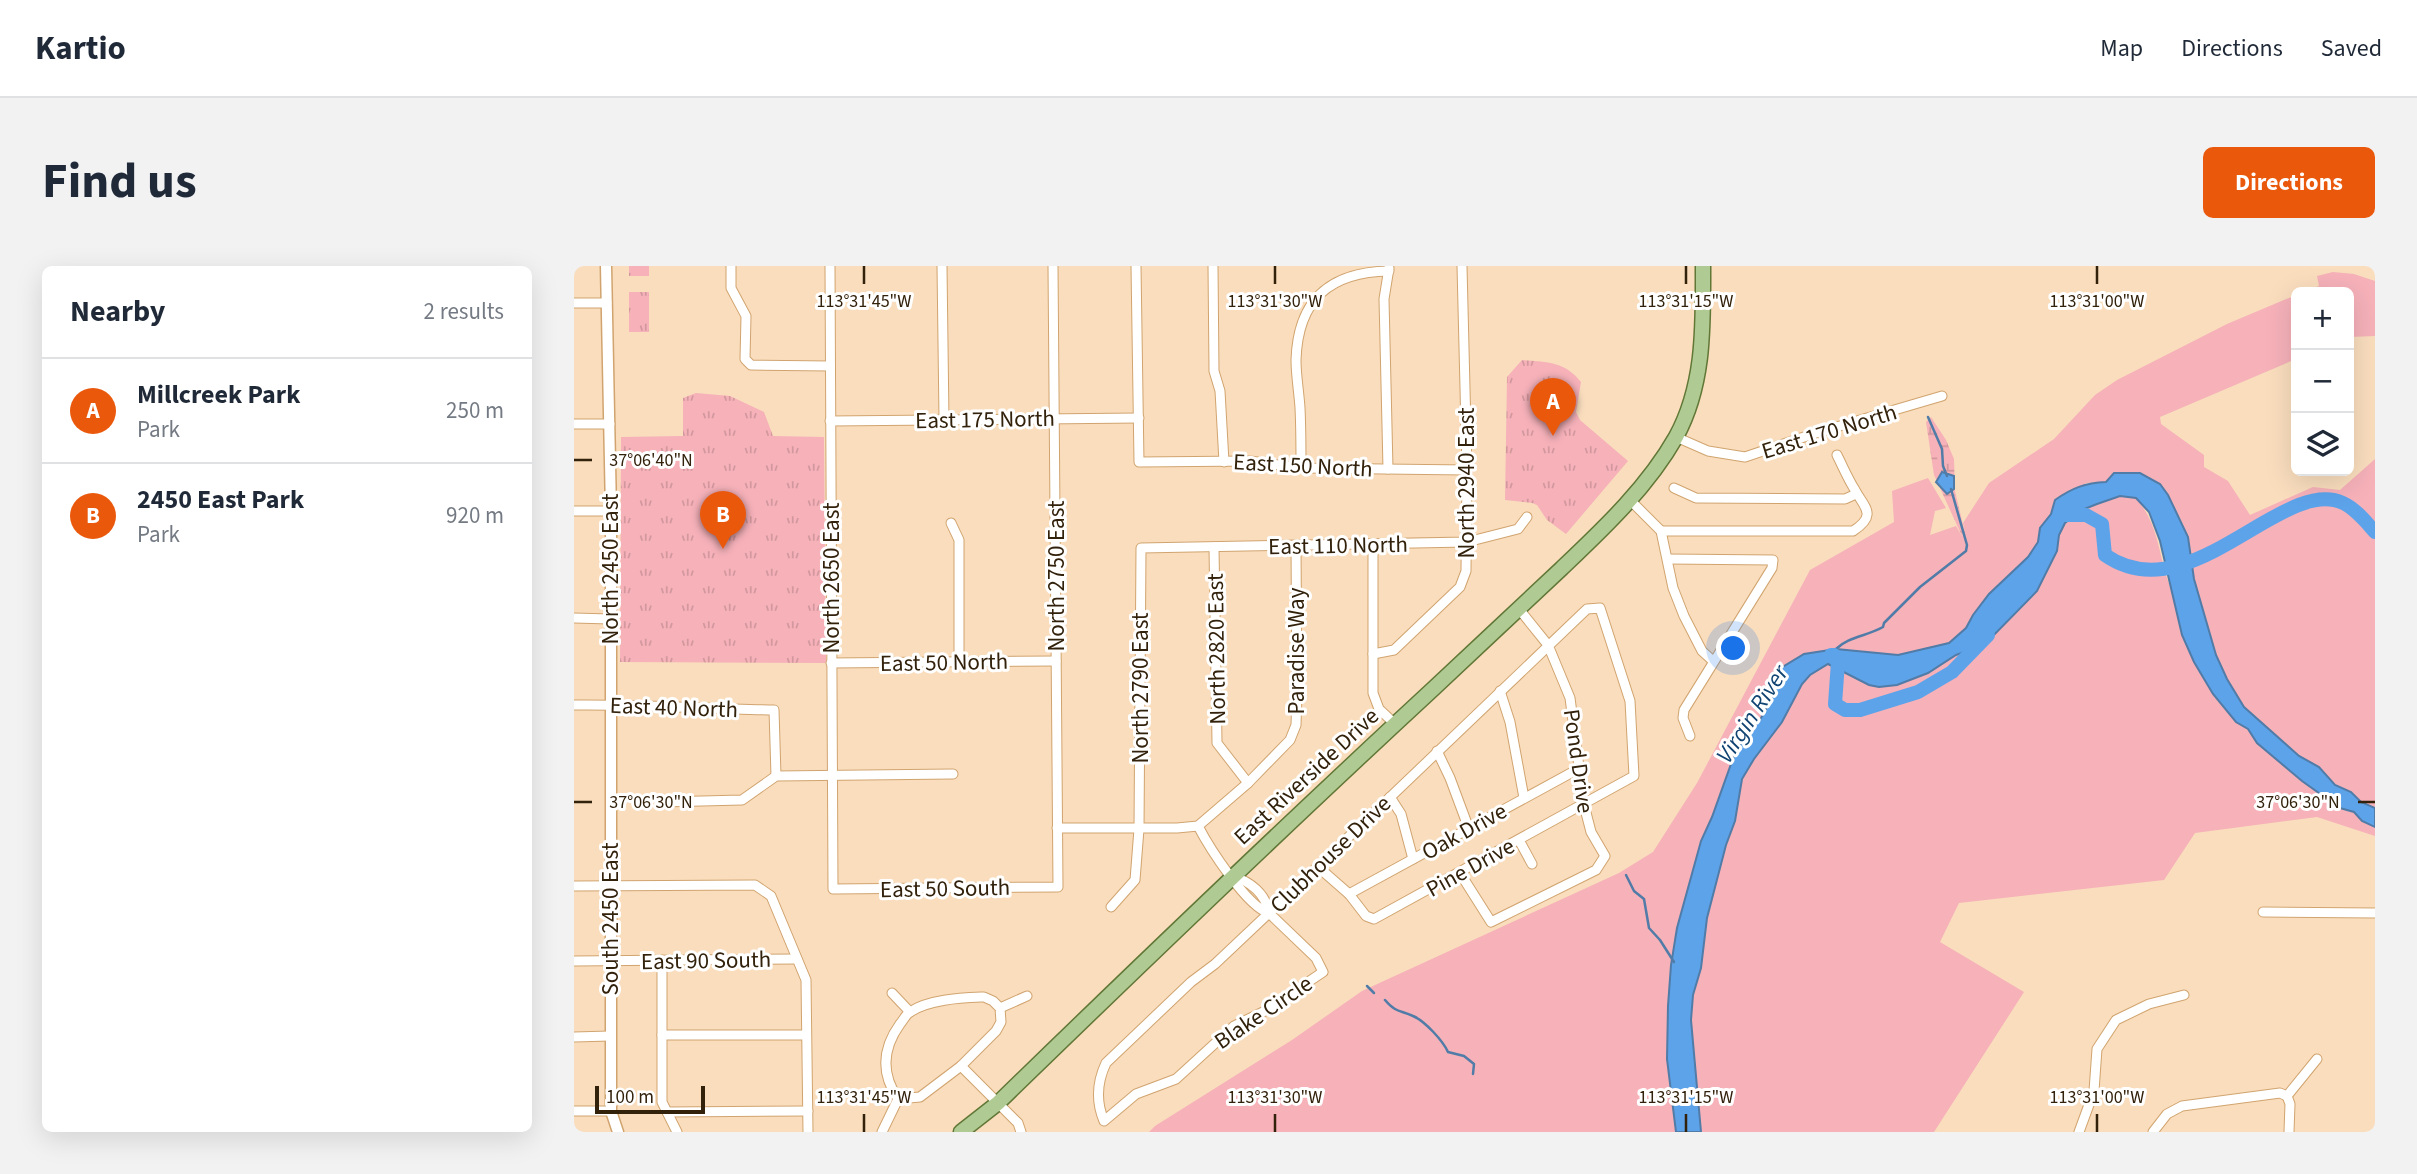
<!DOCTYPE html>
<html lang="en">
<head>
<meta charset="utf-8">
<style>
	:root { --surface:#fff; --page:#f2f2f3; --text:#1f2937; --muted:#747a83; --line:#e0e1e3; --accent:#ea580c }
	body { margin:0; font-family:"Source Sans 3",sans-serif; background:var(--page); color:var(--text) }
	.controls { position:absolute; right:21px; top:21px; display:grid; overflow:hidden; border-radius:10px; box-shadow:0 7px 28px #0002 }
	.controls button { width:63px; height:63px; display:grid; place-items:center; padding:0; border:0; border-bottom:2px solid var(--line); background:var(--surface); color:var(--text); font:35px sans-serif }
	.scale { position:absolute; left:21px; bottom:18px; width:110px; box-sizing:border-box; padding-left:7px; border:4px solid #32210b; border-top:0; font-size:19px; line-height:24px; white-space:nowrap; color:#32210b; -webkit-text-stroke:5px #fff; paint-order:stroke }
	.you { position:absolute; left:1160px; top:383px; width:24px; height:24px; margin:-18px; border:5px solid #fff; border-radius:50%; background:#1a73e8; box-shadow:0 0 0 10px #1a73e833 }
	.badge { display:grid; place-items:center; width:46px; height:46px; border-radius:50%; background:var(--accent); color:#fff; font-size:23px; font-weight:700 }
	.pin { position:absolute; translate:-50% -58px; filter:drop-shadow(0 2px 4px #0008) }
	.pin::after { content:''; position:absolute; top:37px; width:24px; height:21px; background:inherit; clip-path:polygon(0 0,100% 0,50% 100%) }
	.list { margin:0; padding:0; list-style:none }
	h2 { display:flex; justify-content:space-between; align-items:center; height:91px; margin:0; padding:0 28px; font-size:30px }
	h2 small { font-size:23px; font-weight:400; color:var(--muted) }
	.list li { display:grid; grid-template-columns:46px 1fr auto; gap:21px; align-items:center; box-sizing:border-box; height:105px; padding:0 28px; border-top:2px solid var(--line) }
	.list b { display:block; font-size:26px; white-space:nowrap }
	.list p { margin:0; font-size:23px; white-space:nowrap; color:var(--muted) }
	.list em { font-size:23px; font-style:normal; color:var(--muted) }
	.icon { flex:none; width:38px; height:38px; fill:none; stroke:currentColor; stroke-width:2; stroke-linecap:round; stroke-linejoin:round }
	.map { position:relative; flex:none; width:1801px; height:866px; overflow:hidden; border-radius:10px }
	header { display:flex; align-items:center; gap:42px; box-sizing:border-box; height:98px; padding:0 35px; background:var(--surface); border-bottom:2px solid var(--line) }
	header strong { font-size:33px }
	nav { display:flex; gap:38px; margin-inline-start:auto; font-size:24px }
	.intro { display:flex; align-items:center; justify-content:space-between; box-sizing:border-box; height:168px; padding:0 42px }
	h1 { margin:0; font-size:49px }
	.button { padding:18px 32px; border-radius:10px; background:var(--accent); color:#fff; font-size:24px; font-weight:700 }
	main { display:flex; gap:42px; padding:0 42px }
	aside { flex:1; background:var(--surface); border-radius:10px; box-shadow:0 7px 28px #0002 }
	.map>svg:first-child { display:block }
</style>
</head>
<body>
<header>
<strong>Kartio</strong>
<nav><a>Map</a><a>Directions</a><a>Saved</a></nav>
</header>
<div class="intro"><h1>Find us</h1><a class="button">Directions</a></div>
<main>
<aside>
<h2>Nearby<small>2 results</small></h2>
<ul class="list">
<li><span class="badge">A</span><div><b>Millcreek Park</b><p>Park</p></div><em>250 m</em></li>
<li><span class="badge">B</span><div><b>2450 East Park</b><p>Park</p></div><em>920 m</em></li>
</ul>
</aside>
<div class="map">
<svg width="1801" height="866" viewBox="0 0 1801 866">
	<defs>
		<pattern id="wetland-marsh" width="20" height="14" patternUnits="userSpaceOnUse" patternTransform="scale(1.75)"><rect width="20" height="14" fill="#f6b1b9"/><path d="M1 5h8M5 5V1M11 12h8M15 12V8" fill="none" stroke="#d3989e"/></pattern>
		<pattern id="park-tufts" width="24" height="20" patternUnits="userSpaceOnUse" patternTransform="scale(1.75)"><rect width="24" height="20" fill="#f6b1b9"/><path d="M3 7l-1-3M5 7V3M7 7l1-3M15 17l-1-3M17 17v-4M19 17l1-3" fill="none" stroke="#d3989e"/></pattern>
	</defs>
	<rect width="100%" height="100%" fill="#f9ddbd"/>
	<g fill="#f6b1b9">
		<polygon points="1759,6 1780,8 1801,15 1801,70 1775,71 1775,26 1730,26 1745,20 1743,10"/>
		<polygon points="1722,29 1722,93 1586,151 1587,158 1630,189 1630,201 1654,215 1676,249 1739,221 1766,224 1801,193 1801,542 1787,536 1777,526 1761,519 1745,501 1725,490 1670,441 1653,413 1642,389 1620,313 1614,271 1605,250 1532,216 1512,217 1477,248 1466,262 1464,276 1454,291 1415,328 1399,349 1392,362 1375,377 1324,389 1261,383 1230,388 1207,402 1201,427 1187,452 1162,484 1138,551 1127,575 1103,662 1097,699 1094,740 1093,793 1102,866 575,866 581,860 718,774 788,725 1045,607 1079,586 1123,517 1236,304 1320,256 1318,225 1354,212 1372,242 1361,245 1356,269 1382,260 1388,270 1391,267 1389,257 1415,217 1480,173 1521,129 1543,114 1653,58"/>
		<path d="M1546,230L1562,232C1582,255 1584,280 1592,309C1596,322 1603,333 1602,347L1649,441L1662,456L1674,463L1683,477L1728,515L1766,542L1780,546L1788,555L1801,561V570L1743,551L1621,567L1590,614L1385,637L1366,676L1450,726L1360,866H1127L1117,754L1119,729L1127,702L1133,652L1152,579L1161,555L1168,513L1180,493L1208,456L1228,418L1236,409L1253,398L1295,419H1323L1354,407L1382,389L1414,375L1463,325L1483,285L1485,269L1491,257L1508,244Z"/>
	</g>
	<polygon fill="url(#wetland-marsh)" points="1357,151 1372,174 1380,193 1381,225 1391,267 1388,270 1360,209 1352,156"/>
	<g fill="url(#park-tufts)">
		<rect x="55" y="0" width="20" height="10"/>
		<rect x="55" y="26" width="20" height="40"/>
		<path d="M948,94C972,96 991,95 1007,116L1002,146L1006,154L1054,195L992,268L973,254L963,239L958,237L931,234L933,111Z"/>
		<polygon points="122,127 156,130 190,146 199,170 250,171 252,397 46,396 47,171 109,170 109,132"/>
	</g>
	<g fill="#5da3ea" stroke="#507ca7" stroke-width="2">
		<polygon points="1368,206 1380,210 1380,223 1373,228 1362,216"/>
		<path d="M1540,207H1566L1586,218L1594,229L1614,271L1620,313L1642,389L1653,413L1670,441L1725,490L1745,501L1761,519L1777,526L1787,536L1801,542V561L1788,555L1780,546L1766,542L1728,515L1683,477L1674,463L1662,456L1639,428L1620,396L1608,369L1586,275L1575,246L1562,232L1546,230L1523,238L1508,244L1491,257L1485,269L1483,285L1463,325L1414,375L1405,381L1382,389L1354,407L1323,419L1305,421L1295,419L1254,398L1236,409L1228,418L1208,456L1180,493L1168,513L1161,555L1152,579L1133,652L1127,702L1119,729L1117,754L1127,866H1102L1093,793L1094,740L1097,699L1103,662L1127,575L1138,551L1162,484L1187,452L1201,427L1207,402L1230,388L1262,383L1324,389L1375,377L1392,362L1399,349L1415,328L1454,291L1464,276L1466,262L1477,248L1481,234C1498,222 1511,217 1532,216Z"/>
	</g>
	<g fill="none" stroke-linecap="round" stroke-linejoin="round">
		<g stroke="#507ca7" stroke-width="2.5">
			<polyline points="1354,151 1368,183 1369,200 1373,210"/>
			<path d="M1262,383C1274,371 1293,370 1309,361L1310,357L1346,321L1392,285L1393,279L1377,223"/>
			<polyline points="1052,609 1060,625 1070,633 1075,662 1086,674 1100,696"/>
			<polyline points="793,720 800,727"/>
			<path d="M811,734C822,747 826,744 839,750C851,755 869,775 874,786L890,790L900,798L899,808"/>
		</g>
		<g stroke="#5da3ea" stroke-width="14">
			<path d="M1487,249H1512L1528,258L1531,289C1615,348 1709,209 1769,237C1782,243 1792,256 1801,266"/>
			<polyline points="1257,389 1260,389 1264,396 1261,438 1271,444 1286,444 1344,426 1378,406 1414,369"/>
		</g>
		<g stroke="#d1a46f" stroke-width="11">
			<g id="minor">
				<polyline points="157,0 157,22 172,50 171,93 177,99 256,100"/>
				<polyline points="256,0 259,623 484,621 479,0"/>
				<polyline points="368,0 370,154"/>
				<polyline points="562,0 565,196 676,195 727,202 893,204"/>
				<polyline points="639,0 640,105 646,125 650,196"/>
				<polyline points="0,37 33,37"/>
				<polyline points="256,155 565,152"/>
				<polyline points="0,158 36,158"/>
				<polyline points="1102,171 1134,185 1171,191 1242,167 1368,130"/>
				<path d="M727,202C727,182 727,162 726,142C725,126 722,110 722,94C724,33 756,6 815,5"/>
				<polyline points="814,203 810,33 815,2"/>
				<polyline points="1100,222 1122,232 1271,233 1282,228"/>
				<polyline points="1055,233 1087,265 1099,322 1110,350 1128,385 1139,395"/>
				<polyline points="0,245 37,245"/>
				<polyline points="377,257 385,274 385,396"/>
				<path d="M1087,265H1279C1304,249 1290,241 1281,224C1274,213 1269,201 1263,189"/>
				<polyline points="799,278 799,427 805,443 821,458"/>
				<polyline points="640,281 643,477 674,517"/>
				<polyline points="1094,293 1199,294 1198,302 1110,444 1109,452 1116,470"/>
				<polyline points="0,352 36,353"/>
				<polyline points="799,388 820,384 886,321 892,305 893,204 888,0"/>
				<polyline points="257,397 482,395"/>
				<polyline points="926,425 936,456 950,532"/>
				<path d="M0,439C67,438 133,443 200,444L202,510"/>
				<polyline points="863,485 876,512 895,563"/>
				<polyline points="816,531 827,548 839,593"/>
				<polyline points="88,536 168,534 202,510 379,508"/>
				<path d="M624,560C635,581 673,641 695,647L742,692L749,706L691,745L660,760L602,813L562,828L530,855C522,836 523,816 532,797L617,716L641,698L695,647L1013,343L1026,342L1056,435L1060,510L800,653L792,650L775,628L743,600"/>
				<polyline points="483,562 603,562 624,560 674,517 716,474 722,459 723,428 722,280"/>
				<polyline points="945,574 958,598"/>
				<polyline points="886,607 917,656 1022,604 1031,590 1017,566 1010,539 996,432 974,379 945,343"/>
				<path d="M658,610C676,615 692,628 695,647"/>
				<polyline points="0,620 181,619 197,630 232,714 234,866"/>
				<polyline points="775,628 1006,502"/>
				<polyline points="537,641 561,614 565,563 567,282 893,276 944,263 953,251"/>
				<polyline points="1689,646 1801,647"/>
				<polyline points="88,694 88,836 103,866"/>
				<polyline points="0,695 223,693"/>
				<polyline points="318,727 336,746"/>
				<path d="M410,731L419,735L426,742L427,756L422,765L387,800L346,831L324,833C307,808 308,783 326,758C329,755 332,748 336,746C355,733 388,732 410,731Z"/>
				<polyline points="426,742 453,730"/>
				<polyline points="88,769 232,769"/>
				<polyline points="0,771 36,770"/>
				<polyline points="387,800 444,857 447,866"/>
				<polyline points="1713,830 1743,793"/>
				<polyline points="1713,830 1716,838 1715,866"/>
				<polyline points="0,845 37,845"/>
				<polyline points="93,846 234,845"/>
				<polyline points="308,866 324,833"/>
				<polyline points="1505,866 1520,825 1523,783 1542,754 1575,738 1610,729"/>
				<polyline points="1579,866 1593,848 1608,840 1706,827 1713,830"/>
			</g>
		</g>
		<g stroke="#d1a46f" stroke-width="13">
			<polyline id="tertiary" points="32,0 37,245 37,845 44,866"/>
		</g>
		<g stroke="#617736" stroke-width="17">
			<path id="primary" d="M387,866L424,837C568,697 712,559 859,423C902,383 944,343 987,303C1029,263 1073,222 1102,171C1131,118 1129,59 1129,0"/>
		</g>
		<use href="#minor" stroke="#fff" stroke-width="9"/>
		<use href="#tertiary" stroke="#fff" stroke-width="10"/>
		<use href="#primary" stroke="#b0ca94" stroke-width="14"/>
	</g>
	<path fill="none" stroke="#32210b" stroke-width="2.5" d="M290,0V18M701,0V18M1112,0V18M1523,0V18M0,194H18M0,536H18M1784,536H1801M290,848V866M701,848V866M1112,848V866M1523,848V866"/>
	<g text-anchor="middle" stroke-width="6" stroke-linejoin="round" paint-order="stroke">
		<g font-size="23" fill="#32210b" stroke="#fff">
			<text transform="translate(411 153) rotate(-1)" y="8">East 175 North</text>
			<text transform="translate(1255 165) rotate(-17)" y="8">East 170 North</text>
			<text transform="translate(729 199) rotate(3)" y="8">East 150 North</text>
			<text transform="translate(892 217) rotate(-90)" y="8">North 2940 East</text>
			<text transform="translate(764 279) rotate(-1)" y="8">East 110 North</text>
			<text transform="translate(36 303) rotate(-90)" y="8">North 2450 East</text>
			<text transform="translate(482 310) rotate(-90)" y="8">North 2750 East</text>
			<text transform="translate(257 312) rotate(-90)" y="8">North 2650 East</text>
			<text transform="translate(642 383) rotate(-91)" y="8">North 2820 East</text>
			<text transform="translate(722 385) rotate(-90)" y="8">Paradise Way</text>
			<text transform="translate(370 396) rotate(-1)" y="8">East 50 North</text>
			<text transform="translate(566 422) rotate(-90)" y="8">North 2790 East</text>
			<text transform="translate(100 441) rotate(2)" y="8">East 40 North</text>
			<text transform="translate(1005 495) rotate(82)" y="8">Pond Drive</text>
			<text transform="translate(732 510) rotate(-43)" y="8">East Riverside Drive</text>
			<text transform="translate(890 565) rotate(-29)" y="8">Oak Drive</text>
			<text transform="translate(756 588) rotate(-44)" y="8">Clubhouse Drive</text>
			<text transform="translate(896 601) rotate(-29)" y="8">Pine Drive</text>
			<text transform="translate(371 622) rotate(-1)" y="8">East 50 South</text>
			<text transform="translate(36 653) rotate(-90)" y="8">South 2450 East</text>
			<text transform="translate(132 694) rotate(-1)" y="8">East 90 South</text>
			<text transform="translate(689 746) rotate(-34)" y="8">Blake Circle</text>
		</g>
		<g font-size="24" font-style="italic" fill="#114372" stroke="#fff">
			<text transform="translate(1178 448) rotate(-57)" y="8">Virgin River</text>
		</g>
	</g>
	<g font-size="18" text-anchor="middle" fill="#32210b" stroke="#fff" stroke-width="6" stroke-linejoin="round" paint-order="stroke">
		<text x="290" y="41">113°31'45"W</text>
		<text x="701" y="41">113°31'30"W</text>
		<text x="1112" y="41">113°31'15"W</text>
		<text x="1523" y="41">113°31'00"W</text>
		<text x="77" y="200">37°06'40"N</text>
		<text x="77" y="542">37°06'30"N</text>
		<text x="1724" y="542">37°06'30"N</text>
		<text x="290" y="837">113°31'45"W</text>
		<text x="701" y="837">113°31'30"W</text>
		<text x="1112" y="837">113°31'15"W</text>
		<text x="1523" y="837">113°31'00"W</text>
	</g>
</svg>
<div class="controls">
<button>+</button>
<button>−</button>
<button><svg class="icon" aria-label="layers" viewBox="0 0 24 24"><path d="M12 4l9 5-9 5-9-5zM3 14l9 5 9-5"/></svg></button>
</div>
<div class="scale">100 m</div>
<div class="you"></div>
<div class="pin badge" style="left:979px;top:170px">A</div>
<div class="pin badge" style="left:149px;top:283px">B</div>
</div>
</main>
</body>
</html>
